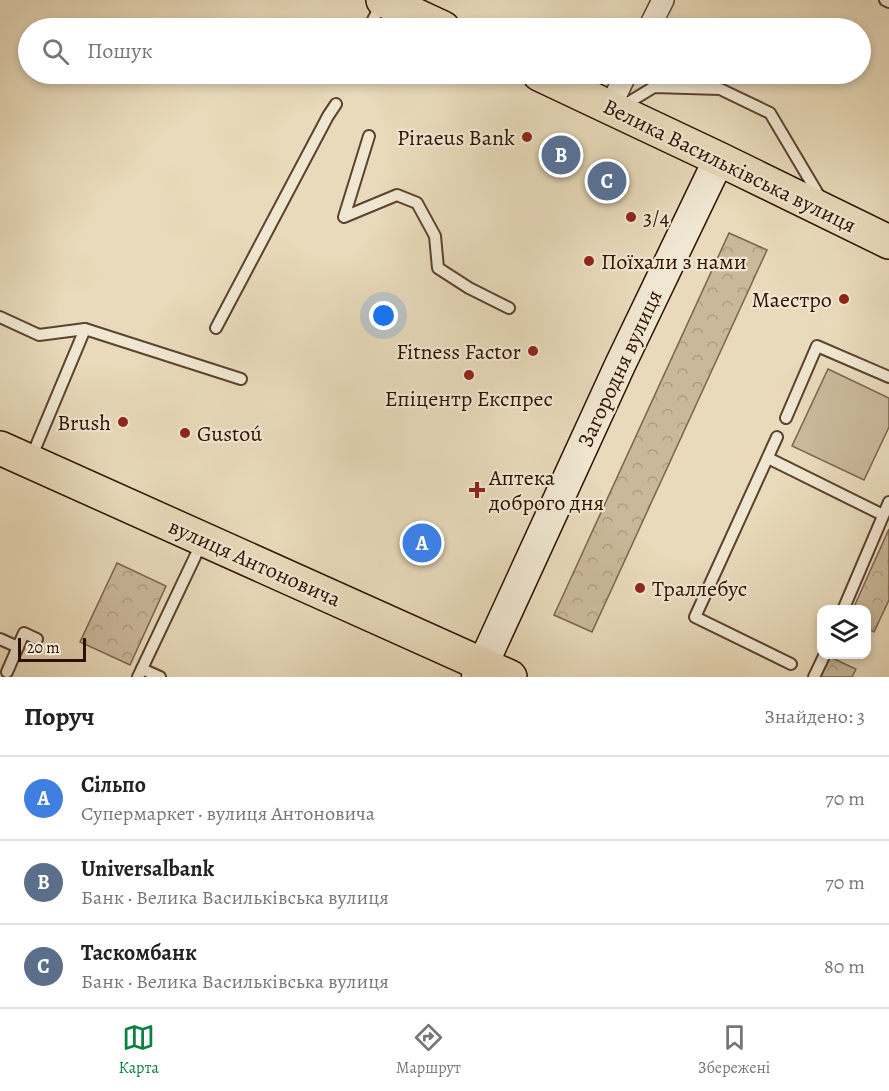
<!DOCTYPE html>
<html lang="uk">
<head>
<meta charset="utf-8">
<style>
	:root { --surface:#fff; --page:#f6f6f6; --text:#222; --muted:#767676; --line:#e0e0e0; --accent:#0b8043 }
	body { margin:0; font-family:Alegreya,serif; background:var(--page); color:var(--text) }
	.controls { position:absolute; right:18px; bottom:18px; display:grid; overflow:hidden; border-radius:12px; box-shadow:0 3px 9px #0003 }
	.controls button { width:54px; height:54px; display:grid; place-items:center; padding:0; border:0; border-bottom:2px solid var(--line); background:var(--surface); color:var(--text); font:30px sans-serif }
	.scale { position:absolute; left:18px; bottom:15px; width:68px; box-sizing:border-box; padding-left:6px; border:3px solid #2f1000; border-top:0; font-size:16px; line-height:21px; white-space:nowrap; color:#2f1000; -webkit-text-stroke:4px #f0e7d2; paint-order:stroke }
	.you { position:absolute; left:384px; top:316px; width:21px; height:21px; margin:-15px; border:4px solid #fff; border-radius:50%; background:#1a73e8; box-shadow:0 0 0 9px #1a73e833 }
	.badge { display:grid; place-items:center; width:39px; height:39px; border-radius:50%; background:var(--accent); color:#fff; font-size:20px; font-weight:700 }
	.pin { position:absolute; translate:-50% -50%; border:3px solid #fff; box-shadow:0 2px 6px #0006 }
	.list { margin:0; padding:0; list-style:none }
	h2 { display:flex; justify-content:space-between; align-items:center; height:78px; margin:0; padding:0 24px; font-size:26px }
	h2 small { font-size:20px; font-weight:400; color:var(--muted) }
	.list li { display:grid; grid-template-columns:39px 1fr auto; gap:18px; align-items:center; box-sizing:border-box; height:84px; padding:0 24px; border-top:2px solid var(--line) }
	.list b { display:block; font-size:22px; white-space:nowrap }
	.list p { margin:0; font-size:20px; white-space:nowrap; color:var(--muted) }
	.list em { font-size:20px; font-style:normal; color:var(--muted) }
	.icon { flex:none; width:33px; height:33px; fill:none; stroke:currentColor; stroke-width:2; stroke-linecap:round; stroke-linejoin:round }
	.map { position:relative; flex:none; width:889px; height:677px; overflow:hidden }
	.search { position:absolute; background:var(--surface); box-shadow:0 3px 9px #0003; left:18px; right:18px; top:18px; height:66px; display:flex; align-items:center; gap:15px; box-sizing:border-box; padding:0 21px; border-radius:33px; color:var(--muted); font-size:22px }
	.sheet { height:330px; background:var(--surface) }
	nav { display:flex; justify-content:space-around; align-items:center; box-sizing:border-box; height:84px; border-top:2px solid var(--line); background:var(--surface); font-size:16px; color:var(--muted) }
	nav a { display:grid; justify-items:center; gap:3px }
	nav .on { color:var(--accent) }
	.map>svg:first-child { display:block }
</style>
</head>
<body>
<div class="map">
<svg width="889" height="677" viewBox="0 0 889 677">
	<defs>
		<pattern id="forest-crowns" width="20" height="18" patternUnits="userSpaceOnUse" patternTransform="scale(1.5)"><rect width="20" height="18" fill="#c9b89a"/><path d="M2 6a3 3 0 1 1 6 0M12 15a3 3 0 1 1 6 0" fill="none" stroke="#ad9d83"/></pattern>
	</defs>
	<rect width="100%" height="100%" fill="#e8daba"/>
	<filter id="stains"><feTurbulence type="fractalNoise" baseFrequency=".00333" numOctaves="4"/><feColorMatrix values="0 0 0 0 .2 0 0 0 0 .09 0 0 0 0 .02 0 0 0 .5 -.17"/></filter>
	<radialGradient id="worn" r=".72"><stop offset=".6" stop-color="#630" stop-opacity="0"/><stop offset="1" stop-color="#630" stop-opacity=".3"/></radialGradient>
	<g fill="url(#forest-crowns)" stroke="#7c644d" stroke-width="1.5">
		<polygon points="729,233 767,250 592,632 554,615"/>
		<polygon points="889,529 889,600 874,632 867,628 866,610 853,609"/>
		<polygon points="117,563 166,586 130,665 80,642"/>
		<polygon points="830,657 856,669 852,677 820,677"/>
	</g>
	<polygon fill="#c9b89a" stroke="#7c644d" stroke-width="1.5" points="828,369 889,398 889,427 864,480 792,446"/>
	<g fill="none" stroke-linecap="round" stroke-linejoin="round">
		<g stroke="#5d422e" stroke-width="14">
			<g id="lane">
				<polyline points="885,0 889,2"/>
				<polyline points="369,28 382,2"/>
				<polyline points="621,107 654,87 720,89 770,113 821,199"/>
				<polyline points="369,136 344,217 397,195 417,203 435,236 438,268 469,288 509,308"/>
				<polyline points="0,317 39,335 85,329 241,379"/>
				<polyline points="216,328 328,116 336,104"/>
				<polyline points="786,418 817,346 889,377"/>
				<polyline points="777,437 695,617 791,664"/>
				<polyline points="31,458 85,329"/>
				<polyline points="768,458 883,515"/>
				<polyline points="843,610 889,502"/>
				<polyline points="0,639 18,647"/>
				<polyline points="142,669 160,677"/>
				<polyline points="7,672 24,633 37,639"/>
				<polyline points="138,677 202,542"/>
				<polyline points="814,677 825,654"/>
			</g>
		</g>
		<g stroke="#5d422e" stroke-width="24">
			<g id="street">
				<polyline points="649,28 663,0"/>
				<polyline points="610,107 626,74"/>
			</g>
		</g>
		<g stroke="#2f1000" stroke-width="33">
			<polyline id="secondary" points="477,677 620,365 719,159"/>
		</g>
		<g stroke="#2f1000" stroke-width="36">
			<g id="primary">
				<polyline points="383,0 443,28"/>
				<polyline points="539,74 719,159 889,242"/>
				<polyline points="0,448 510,677"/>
			</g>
		</g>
		<use href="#lane" stroke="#f0e7d2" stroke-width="10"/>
		<use href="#street" stroke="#f0e7d2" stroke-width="21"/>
		<use href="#secondary" stroke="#f0e7d2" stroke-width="30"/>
		<use href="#primary" stroke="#e8daba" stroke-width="33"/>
	</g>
	<g fill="#8f2418" stroke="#f0e7d2" stroke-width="2">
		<circle cx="527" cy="137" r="6"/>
		<circle cx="631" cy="217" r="6"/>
		<circle cx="589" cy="261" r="6"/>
		<circle cx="844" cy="299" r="6"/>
		<circle cx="533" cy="351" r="6"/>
		<circle cx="469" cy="375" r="6"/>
		<circle cx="123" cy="422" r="6"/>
		<circle cx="185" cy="433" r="6"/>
		<path d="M474 481h6v6h6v6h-6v6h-6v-6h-6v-6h6z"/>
		<circle cx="640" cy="588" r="6"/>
	</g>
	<g text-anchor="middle" stroke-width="4.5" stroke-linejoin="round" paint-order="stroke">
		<g font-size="22" fill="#2f1000" stroke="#f0e7d2" text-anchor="start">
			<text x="515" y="145" text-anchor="end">Piraeus Bank</text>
			<text x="643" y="225">3/4</text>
			<text x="601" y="269">Поїхали з нами</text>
			<text x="832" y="307" text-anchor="end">Маестро</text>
			<text x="521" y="359" text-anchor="end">Fitness Factor</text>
			<text x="469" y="406" text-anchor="middle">Епіцентр Експрес</text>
			<text x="111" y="430" text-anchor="end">Brush</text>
			<text x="197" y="441">Gustoú</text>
			<text x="489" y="485">Аптека<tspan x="489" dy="25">доброго дня</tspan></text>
			<text x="652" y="596">Траллебус</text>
		</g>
		<g font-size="22" fill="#2f1000" stroke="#f0e7d2">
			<text transform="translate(730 165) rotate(26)" y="8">Велика Васильківська вулиця</text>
			<text transform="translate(619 368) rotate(-65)" y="8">Загородня вулиця</text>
			<text transform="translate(255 562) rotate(24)" y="8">вулиця Антоновича</text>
		</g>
	</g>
	<rect width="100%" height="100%" filter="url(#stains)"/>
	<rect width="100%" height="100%" fill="url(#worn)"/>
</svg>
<div class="controls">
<button><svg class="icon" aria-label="layers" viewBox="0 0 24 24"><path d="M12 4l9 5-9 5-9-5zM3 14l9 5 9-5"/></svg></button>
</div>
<div class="scale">20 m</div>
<div class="you"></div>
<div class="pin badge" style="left:422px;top:543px;background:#3f7fe0">A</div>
<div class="pin badge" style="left:561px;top:155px;background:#5c6f8a">B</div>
<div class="pin badge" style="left:607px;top:181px;background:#5c6f8a">C</div>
<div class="search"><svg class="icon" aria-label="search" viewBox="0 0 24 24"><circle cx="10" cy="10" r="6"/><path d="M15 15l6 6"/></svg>Пошук</div>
</div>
<section class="sheet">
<h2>Поруч<small>Знайдено: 3</small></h2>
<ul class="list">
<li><span class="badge" style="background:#3f7fe0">A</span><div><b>Сільпо</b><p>Супермаркет · вулиця Антоновича</p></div><em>70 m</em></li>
<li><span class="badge" style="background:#5c6f8a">B</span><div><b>Universalbank</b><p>Банк · Велика Васильківська вулиця</p></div><em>70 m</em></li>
<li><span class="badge" style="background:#5c6f8a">C</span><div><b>Таскомбанк</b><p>Банк · Велика Васильківська вулиця</p></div><em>80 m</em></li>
</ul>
</section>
<nav>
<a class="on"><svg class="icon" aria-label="map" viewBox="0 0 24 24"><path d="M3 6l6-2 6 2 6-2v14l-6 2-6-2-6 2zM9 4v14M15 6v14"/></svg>Карта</a>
<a><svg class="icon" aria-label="directions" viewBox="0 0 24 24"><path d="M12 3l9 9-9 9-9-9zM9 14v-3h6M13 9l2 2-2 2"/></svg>Маршрут</a>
<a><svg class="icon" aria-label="saved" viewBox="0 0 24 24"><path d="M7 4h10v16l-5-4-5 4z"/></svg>Збережені</a>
</nav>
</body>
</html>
